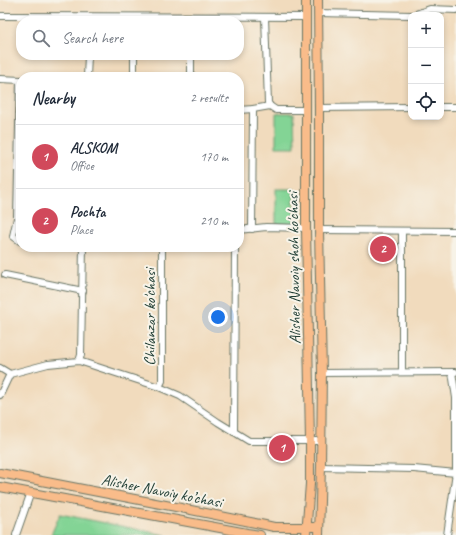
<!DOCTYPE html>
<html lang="en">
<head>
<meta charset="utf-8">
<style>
	:root { --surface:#fff; --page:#f6f6f7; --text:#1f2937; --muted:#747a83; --line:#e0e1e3; --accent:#d1495b }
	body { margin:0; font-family:Caveat,sans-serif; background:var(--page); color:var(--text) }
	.controls { position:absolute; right:12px; top:12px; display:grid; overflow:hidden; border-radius:8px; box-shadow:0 2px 6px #0003 }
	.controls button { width:36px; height:36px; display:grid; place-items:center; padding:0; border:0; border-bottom:1px solid var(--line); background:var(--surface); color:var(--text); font:20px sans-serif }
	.you { position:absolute; left:218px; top:317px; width:14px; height:14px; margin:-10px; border:3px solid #fff; border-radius:50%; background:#1a73e8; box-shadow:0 0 0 6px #1a73e833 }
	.badge { display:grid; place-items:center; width:26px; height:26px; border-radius:50%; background:var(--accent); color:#fff; font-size:13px; font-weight:700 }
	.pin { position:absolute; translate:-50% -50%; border:2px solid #fff; box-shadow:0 1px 4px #0006 }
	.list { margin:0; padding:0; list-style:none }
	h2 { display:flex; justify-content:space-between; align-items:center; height:52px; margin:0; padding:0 16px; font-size:17px }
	h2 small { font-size:13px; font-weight:400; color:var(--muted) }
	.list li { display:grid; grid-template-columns:26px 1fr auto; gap:12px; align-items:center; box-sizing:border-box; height:64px; padding:0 16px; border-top:1px solid var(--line) }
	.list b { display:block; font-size:15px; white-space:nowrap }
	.list p { margin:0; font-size:13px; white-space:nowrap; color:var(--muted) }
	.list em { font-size:13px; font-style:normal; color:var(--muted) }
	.icon { flex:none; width:22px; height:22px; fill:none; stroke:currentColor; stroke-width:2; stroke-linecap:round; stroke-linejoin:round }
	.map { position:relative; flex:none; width:456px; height:535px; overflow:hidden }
	.search { position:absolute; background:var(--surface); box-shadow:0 2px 6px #0003; left:16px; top:16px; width:228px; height:44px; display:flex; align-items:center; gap:10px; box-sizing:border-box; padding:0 14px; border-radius:16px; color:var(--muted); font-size:15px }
	.panel { position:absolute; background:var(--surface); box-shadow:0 2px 6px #0003; left:16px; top:72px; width:228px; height:180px; border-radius:16px }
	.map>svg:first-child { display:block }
</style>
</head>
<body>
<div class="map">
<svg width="456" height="535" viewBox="0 0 456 535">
	<rect width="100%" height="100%" fill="#f7f3e8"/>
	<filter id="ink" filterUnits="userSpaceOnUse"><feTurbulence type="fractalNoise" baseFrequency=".025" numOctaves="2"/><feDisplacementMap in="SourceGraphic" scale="8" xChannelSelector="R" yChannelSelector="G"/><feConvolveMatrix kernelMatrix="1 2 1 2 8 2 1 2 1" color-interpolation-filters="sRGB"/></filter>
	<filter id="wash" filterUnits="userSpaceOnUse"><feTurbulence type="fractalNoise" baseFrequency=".012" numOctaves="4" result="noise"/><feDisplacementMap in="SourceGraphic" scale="16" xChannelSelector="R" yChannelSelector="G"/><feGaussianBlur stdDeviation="0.9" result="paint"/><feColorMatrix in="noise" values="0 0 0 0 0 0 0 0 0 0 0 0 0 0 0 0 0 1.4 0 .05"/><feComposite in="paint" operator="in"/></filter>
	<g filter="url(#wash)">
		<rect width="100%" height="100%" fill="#f1dbbd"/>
		<g fill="#83d495" stroke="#518864">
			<polygon points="276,113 294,113 295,147 276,147"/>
			<rect x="276" y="189" width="18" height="35"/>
			<polygon points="60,514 166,535 51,535"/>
		</g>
	</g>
	<g filter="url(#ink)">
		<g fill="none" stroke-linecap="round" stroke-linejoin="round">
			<g stroke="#687464" stroke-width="8">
				<g id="minor">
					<polyline points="318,13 411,15"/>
					<polyline points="413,15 430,9 456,10"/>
					<polyline points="0,16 306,17"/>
					<polyline points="265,17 268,103 270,106 276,110 306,110"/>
					<polyline points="134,55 134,77"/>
					<polyline points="87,77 88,55"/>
					<polyline points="191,77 191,55"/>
					<polyline points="0,79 21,80"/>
					<polyline points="20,80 17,218 13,236 20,241 21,241"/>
					<polyline points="441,107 456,107"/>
					<polyline points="319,108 411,107"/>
					<polyline points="239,110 253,109 270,106"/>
					<polyline points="252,229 253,109"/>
					<polyline points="239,230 266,227 306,228"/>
					<polyline points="319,230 456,231"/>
					<polyline points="5,275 83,291"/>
					<polyline points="79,361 81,355 83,247"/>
					<polyline points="0,368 10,374 48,364 79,361 159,387 180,396 218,422 249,441 321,441"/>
					<polyline points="402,372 402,231"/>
					<polyline points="322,373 455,372"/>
					<polyline points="159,387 162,381 162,247"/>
					<polyline points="0,395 10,374"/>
					<polyline points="234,432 235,247"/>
					<polyline points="321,467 414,469 456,473"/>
					<polyline points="16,535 31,492"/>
					<polyline points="447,535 456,472 456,398 452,372"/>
				</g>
			</g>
			<g stroke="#687464" stroke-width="10">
				<g id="major">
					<polyline points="306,0 306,228 310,442 310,484 306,535"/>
					<polyline points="318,0 319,108 319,230 322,373 321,467 319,535"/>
					<polyline points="0,473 181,508 265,525 274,527 319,527"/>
					<polyline points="0,487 247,533 260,535"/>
				</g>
			</g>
			<use href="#minor" stroke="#fff" stroke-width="6"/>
			<use href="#major" stroke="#f9bc8a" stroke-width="8"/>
		</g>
	</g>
	<g text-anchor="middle" stroke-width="4" stroke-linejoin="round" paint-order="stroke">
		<g font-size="16" fill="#1f3d34" stroke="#f7f3e8">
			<text transform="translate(293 268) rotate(-91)" y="6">Alisher Navoiy shoh ko'chasi</text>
			<text transform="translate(149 317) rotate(-90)" y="6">Chilanzar ko'chasi</text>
			<text transform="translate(162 490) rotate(11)" y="6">Alisher Navoiy ko’chasi</text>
		</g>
	</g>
</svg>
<div class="controls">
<button>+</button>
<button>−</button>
<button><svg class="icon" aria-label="locate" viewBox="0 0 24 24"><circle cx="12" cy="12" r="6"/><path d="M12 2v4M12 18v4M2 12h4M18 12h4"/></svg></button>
</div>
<div class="you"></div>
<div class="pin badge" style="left:282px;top:448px">1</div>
<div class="pin badge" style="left:383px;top:249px">2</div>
<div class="search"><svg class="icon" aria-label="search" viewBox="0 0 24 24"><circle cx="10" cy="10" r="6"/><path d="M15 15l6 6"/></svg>Search here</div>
<section class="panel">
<h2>Nearby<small>2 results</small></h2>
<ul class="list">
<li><span class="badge">1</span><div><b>ALSKOM</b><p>Office</p></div><em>170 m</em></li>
<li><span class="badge">2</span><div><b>Pochta</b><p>Place</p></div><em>210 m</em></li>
</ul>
</section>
</div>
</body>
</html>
